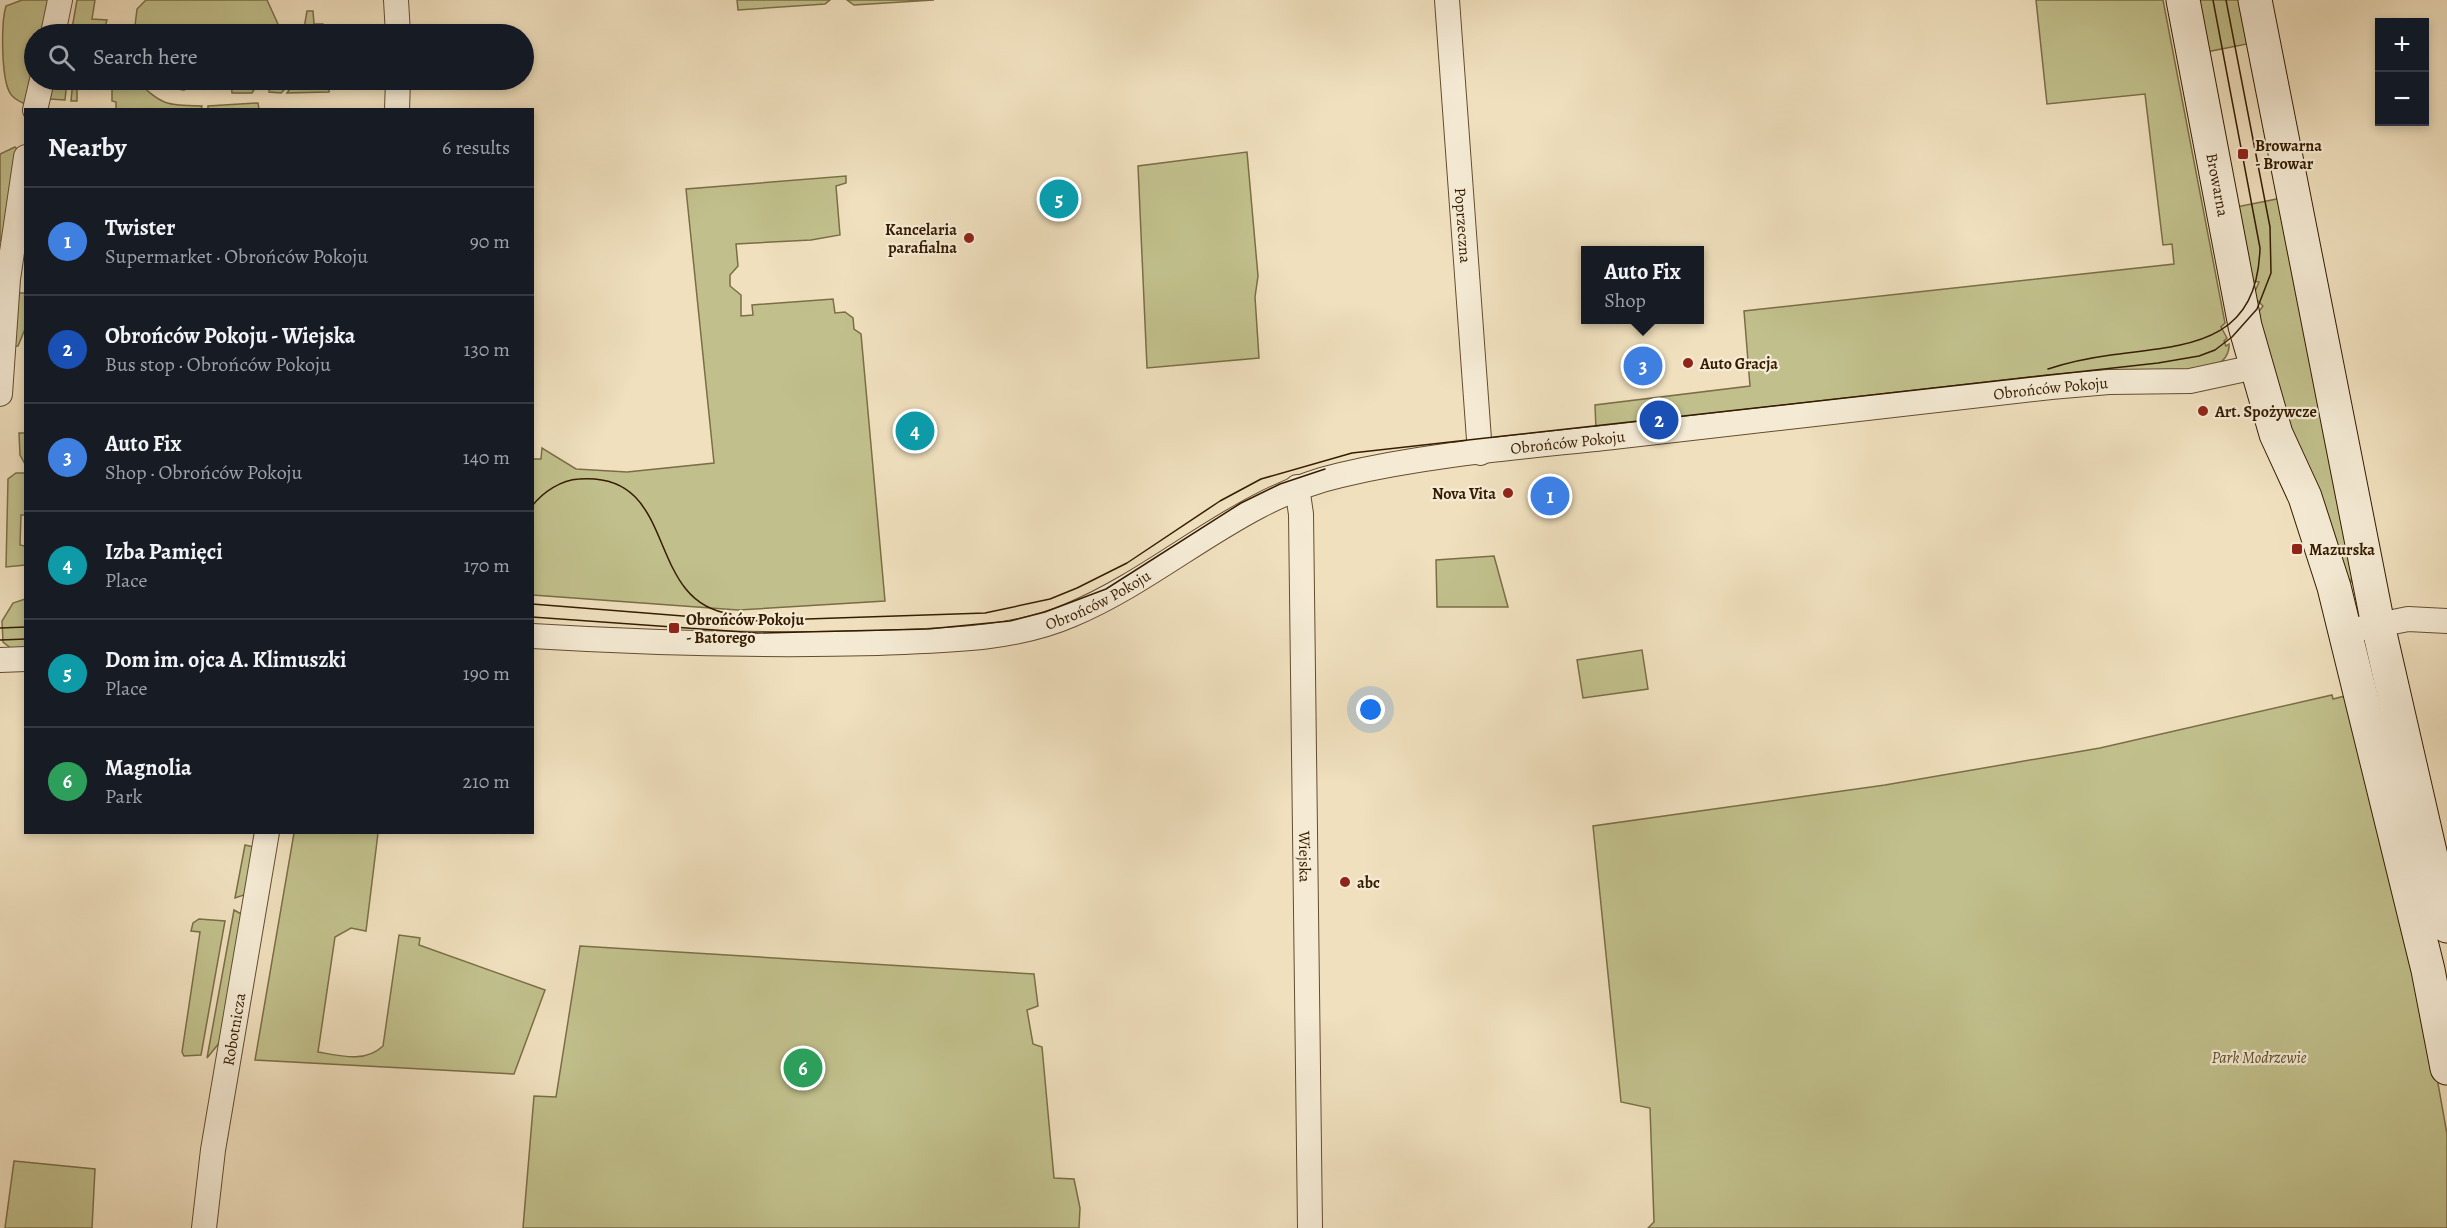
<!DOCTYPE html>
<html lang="en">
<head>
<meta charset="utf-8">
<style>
	:root { --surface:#171b24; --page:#20242c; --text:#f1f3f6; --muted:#9ea1a6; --line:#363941; --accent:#0b8043 }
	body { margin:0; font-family:Alegreya,serif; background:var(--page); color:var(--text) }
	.controls { position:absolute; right:18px; top:18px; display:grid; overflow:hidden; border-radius:0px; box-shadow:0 3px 9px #0003 }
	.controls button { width:54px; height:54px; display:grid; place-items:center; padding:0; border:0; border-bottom:2px solid var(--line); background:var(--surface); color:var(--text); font:30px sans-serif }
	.you { position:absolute; left:1371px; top:710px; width:21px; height:21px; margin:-15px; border:4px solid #fff; border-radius:50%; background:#1a73e8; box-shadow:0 0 0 9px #1a73e833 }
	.badge { display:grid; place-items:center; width:39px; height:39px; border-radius:50%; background:var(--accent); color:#fff; font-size:20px; font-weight:700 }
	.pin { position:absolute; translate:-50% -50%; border:3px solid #fff; box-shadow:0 2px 6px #0006 }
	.popup { position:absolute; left:1581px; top:246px; width:123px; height:78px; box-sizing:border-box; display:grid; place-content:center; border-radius:0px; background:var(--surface); filter:drop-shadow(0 2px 4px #0005); font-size:20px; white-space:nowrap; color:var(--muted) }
	.popup b { font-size:22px; color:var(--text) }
	.popup::after { content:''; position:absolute; left:50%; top:100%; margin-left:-12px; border:12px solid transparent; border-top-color:var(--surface) }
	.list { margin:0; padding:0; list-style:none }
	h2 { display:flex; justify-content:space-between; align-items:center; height:78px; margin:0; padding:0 24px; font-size:26px }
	h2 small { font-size:20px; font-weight:400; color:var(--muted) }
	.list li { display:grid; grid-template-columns:39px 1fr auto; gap:18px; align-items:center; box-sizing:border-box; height:108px; padding:0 24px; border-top:2px solid var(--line) }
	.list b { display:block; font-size:22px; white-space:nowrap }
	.list p { margin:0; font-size:20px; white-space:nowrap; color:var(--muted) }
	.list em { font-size:20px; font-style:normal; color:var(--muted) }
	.icon { flex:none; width:33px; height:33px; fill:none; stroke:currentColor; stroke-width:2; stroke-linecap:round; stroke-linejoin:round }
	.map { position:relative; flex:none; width:2447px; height:1228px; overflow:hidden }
	.search { position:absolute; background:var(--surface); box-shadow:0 3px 9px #0003; left:24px; top:24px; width:510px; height:66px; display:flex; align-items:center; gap:15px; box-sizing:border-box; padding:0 21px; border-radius:33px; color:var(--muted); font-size:22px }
	.panel { position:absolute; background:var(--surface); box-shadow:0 3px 9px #0003; left:24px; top:108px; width:510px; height:726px; border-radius:0px }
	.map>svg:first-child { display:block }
</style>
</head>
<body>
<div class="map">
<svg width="2447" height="1228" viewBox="0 0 2447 1228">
	<rect width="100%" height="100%" fill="#f0e0be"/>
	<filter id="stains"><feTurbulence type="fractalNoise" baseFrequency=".00333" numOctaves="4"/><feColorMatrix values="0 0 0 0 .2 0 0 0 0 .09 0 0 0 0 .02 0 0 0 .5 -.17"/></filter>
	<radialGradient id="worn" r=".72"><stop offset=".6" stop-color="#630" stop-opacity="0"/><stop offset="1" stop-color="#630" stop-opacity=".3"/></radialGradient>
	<g fill="#c1c08c" stroke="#7b6e46" stroke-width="1.5">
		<path d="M22,0H52L44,34H34V79L25,104C19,101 13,99 10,93C1,78 1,22 6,6Z"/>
		<polygon points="77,0 95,0 92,19 107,20 103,34 71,34"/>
		<polygon points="146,0 267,0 278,24 291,34 134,34 137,9"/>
		<polygon points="737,0 830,0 825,4 738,10"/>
		<polygon points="847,0 934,0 854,5"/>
		<path d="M2036,0H2163L2225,323L2221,327L2227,338L2224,341L2226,346L2229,344C2230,355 2223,362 2214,368L1596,430L1595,405L1750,386L1744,311L2174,264L2172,244L2163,245L2145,94L2047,104Z"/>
		<polygon points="2196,0 2243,0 2252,43 2206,52"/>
		<polygon points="307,11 313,11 314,24 323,24 323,34 303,34"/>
		<polygon points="54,80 67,80 65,100 50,99"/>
		<polygon points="73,80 98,80 98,84 77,83 77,101 71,101"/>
		<path d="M112,80H136C162,105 164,105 202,106L201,109H116V102L112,101Z"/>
		<polygon points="149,80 166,80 166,83 184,84 184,90 161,86"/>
		<polygon points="231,80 260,80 252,93 232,93"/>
		<polygon points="270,80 294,80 281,93 269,92"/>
		<polygon points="296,80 317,80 317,88 329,88 329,92 287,93"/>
		<polygon points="258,103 259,109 208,109 208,106"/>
		<polygon points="15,147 18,150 5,239 0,241 0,154"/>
		<polygon points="1247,152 1258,276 1255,297 1259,358 1147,368 1138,166"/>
		<polygon points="846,176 846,183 836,186 840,235 811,240 736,244 738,266 730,275 730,286 741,295 741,316 753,315 752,305 833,299 835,313 845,312 853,318 854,329 861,334 885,601 738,610 533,595 533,459 541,459 542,448 576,469 627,472 714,463 686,189"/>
		<polygon points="2282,198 2354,584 2347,577 2289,438 2257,314 2263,306 2253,296 2259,282 2253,281 2252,286 2236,207"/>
		<polygon points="19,293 25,293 25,329 18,346 13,346"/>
		<polygon points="19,433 25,433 25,464 20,455"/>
		<polygon points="16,473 25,473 25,515 21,515 20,545 25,546 25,565 6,567 8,479"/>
		<polygon points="1494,556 1508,607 1437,607 1436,560"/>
		<polygon points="25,599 25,649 12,649 3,642 2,621 13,603"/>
		<polygon points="1642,650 1648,689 1583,698 1577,660"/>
		<polygon points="2332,695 2333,699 2349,695 2420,982 2447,1134 2447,1228 1648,1228 1654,1222 1650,1108 1621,1102 1593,826 1885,785 2100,748"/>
		<path d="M294,833H378L366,931L351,928L335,937L318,1052C341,1056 365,1063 383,1046L399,935L420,938L419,945L545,990L514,1074L255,1060Z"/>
		<polygon points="245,845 254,847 247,894 235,898"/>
		<polygon points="234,910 243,915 220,1042 207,1058"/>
		<polygon points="199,919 225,921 201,1055 184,1056 182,1052 200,932 191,931 193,923"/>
		<polygon points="580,946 1034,974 1038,1006 1027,1010 1033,1044 1042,1047 1054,1178 1074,1179 1080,1208 1079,1228 523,1228 534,1096 556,1097"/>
		<polygon points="14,1161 95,1169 92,1228 5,1228"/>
	</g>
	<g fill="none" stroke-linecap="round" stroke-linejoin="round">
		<g stroke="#644d30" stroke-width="26">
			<g id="street">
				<polyline points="396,0 398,34"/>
				<path id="s1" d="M1447,0L1480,453"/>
				<polyline points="53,34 60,0"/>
				<polyline points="35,110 42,80"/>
				<polyline points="397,110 398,80"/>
				<polyline points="0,394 8,279 26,157"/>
				<path id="s2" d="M1297,487L1301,514L1310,1228"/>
				<polyline points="2363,628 2408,619 2447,621"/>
				<path id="s3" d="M532,636C648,643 762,646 878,643C942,640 1011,641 1071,615C1166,575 1239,498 1341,475C1430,454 1523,447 1613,437C1759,420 1905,404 2051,387L2109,382L2190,381L2255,367"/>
				<polyline points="0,660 26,659"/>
				<path id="s4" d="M204,1228L213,1150L267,832"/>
			</g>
		</g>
		<g stroke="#351c00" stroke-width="35">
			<g id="secondary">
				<path id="s5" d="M2183,0L2245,326L2276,434L2305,497L2334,587L2428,970L2447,1068"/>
				<polyline points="2255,0 2378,625 2447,926"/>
			</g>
		</g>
		<use href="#street" stroke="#f5ebd5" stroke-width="24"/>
		<use href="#secondary" stroke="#f5ebd5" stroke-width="33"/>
		<g stroke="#351c00" stroke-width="1.5">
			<path d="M2048,369C2069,362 2089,358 2111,355C2186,345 2257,346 2260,248L2213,0"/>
			<path d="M532,506C543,492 561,480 579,479C681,471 642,602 731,614"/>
			<polyline points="532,604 746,621 985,613 1050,599 1077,588 1127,563 1220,501 1261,479 1352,453 2158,363 2199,356 2215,350 2232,337 2257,309 2271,273 2270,227 2226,0"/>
			<polyline points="532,617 757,633 928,629 1010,621 1045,612 1106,589 1241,503 1280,484 1325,469"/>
			<polyline points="0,628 26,627"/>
			<polyline points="0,640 26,639"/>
		</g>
	</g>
	<g fill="#8f2418" stroke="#f5ebd5" stroke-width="2">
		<rect x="2237" y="148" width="12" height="12" rx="3"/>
		<circle cx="969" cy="238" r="6"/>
		<circle cx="1688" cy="363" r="6"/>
		<circle cx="2203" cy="411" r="6"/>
		<circle cx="1508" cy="493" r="6"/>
		<rect x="2291" y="543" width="12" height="12" rx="3"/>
		<rect x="668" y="622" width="12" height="12" rx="3"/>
		<circle cx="1345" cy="882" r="6"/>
	</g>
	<g text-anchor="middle" stroke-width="4.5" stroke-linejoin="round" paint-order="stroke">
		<g font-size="16" font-weight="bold" fill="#351c00" stroke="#f5ebd5" text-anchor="start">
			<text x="2255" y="151">Browarna<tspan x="2255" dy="18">- Browar</tspan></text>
			<text x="957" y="235" text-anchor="end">Kancelaria<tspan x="957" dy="18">parafialna</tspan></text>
			<text x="1700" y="369">Auto Gracja</text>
			<text x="2215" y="417">Art. Spożywcze</text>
			<text x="1496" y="499" text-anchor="end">Nova Vita</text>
			<text x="2309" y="555">Mazurska</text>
			<text x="686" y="625">Obrońców Pokoju<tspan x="686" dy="18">- Batorego</tspan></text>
			<text x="1357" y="888">abc</text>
		</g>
		<g font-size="16" fill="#351c00" stroke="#f5ebd5">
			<text dy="6" stroke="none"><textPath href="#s5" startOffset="188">Browarna</textPath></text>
			<text dy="6" stroke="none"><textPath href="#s1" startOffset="226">Poprzeczna</textPath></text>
			<text dy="6" stroke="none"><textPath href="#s3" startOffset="1563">Obrońców Pokoju</textPath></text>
			<text dy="6" stroke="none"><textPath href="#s3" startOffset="1077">Obrońców Pokoju</textPath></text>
			<text dy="6" stroke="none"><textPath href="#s3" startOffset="573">Obrońców Pokoju</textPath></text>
			<text dy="6" stroke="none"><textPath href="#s2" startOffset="370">Wiejska</textPath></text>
			<text dy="6" stroke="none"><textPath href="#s4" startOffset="201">Robotnicza</textPath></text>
		</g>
		<g font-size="16" font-style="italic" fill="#5f4d2a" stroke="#f5ebd5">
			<text x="2259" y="1063">Park Modrzewie</text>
		</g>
	</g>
	<rect width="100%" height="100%" filter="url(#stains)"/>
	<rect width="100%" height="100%" fill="url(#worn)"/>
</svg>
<div class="controls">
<button>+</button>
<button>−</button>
</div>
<div class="you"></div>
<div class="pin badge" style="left:1550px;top:496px;background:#3f7fe0">1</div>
<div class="pin badge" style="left:1659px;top:420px;background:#1a4fb4">2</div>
<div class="pin badge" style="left:1643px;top:366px;background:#3f7fe0">3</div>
<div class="popup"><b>Auto Fix</b>Shop</div>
<div class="pin badge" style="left:915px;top:431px;background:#0f9aa8">4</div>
<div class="pin badge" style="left:1059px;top:199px;background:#0f9aa8">5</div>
<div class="pin badge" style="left:803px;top:1068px;background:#2e9e5b">6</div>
<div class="search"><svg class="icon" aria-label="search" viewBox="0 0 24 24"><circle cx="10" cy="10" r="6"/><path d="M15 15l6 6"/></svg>Search here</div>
<section class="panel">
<h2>Nearby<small>6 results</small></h2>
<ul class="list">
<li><span class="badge" style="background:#3f7fe0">1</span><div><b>Twister</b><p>Supermarket · Obrońców Pokoju</p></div><em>90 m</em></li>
<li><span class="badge" style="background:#1a4fb4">2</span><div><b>Obrońców Pokoju - Wiejska</b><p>Bus stop · Obrońców Pokoju</p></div><em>130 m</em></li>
<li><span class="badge" style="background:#3f7fe0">3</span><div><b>Auto Fix</b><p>Shop · Obrońców Pokoju</p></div><em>140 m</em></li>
<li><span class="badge" style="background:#0f9aa8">4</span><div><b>Izba Pamięci</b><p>Place</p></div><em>170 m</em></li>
<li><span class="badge" style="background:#0f9aa8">5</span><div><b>Dom im. ojca A. Klimuszki</b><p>Place</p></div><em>190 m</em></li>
<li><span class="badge" style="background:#2e9e5b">6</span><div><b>Magnolia</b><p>Park</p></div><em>210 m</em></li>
</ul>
</section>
</div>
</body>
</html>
